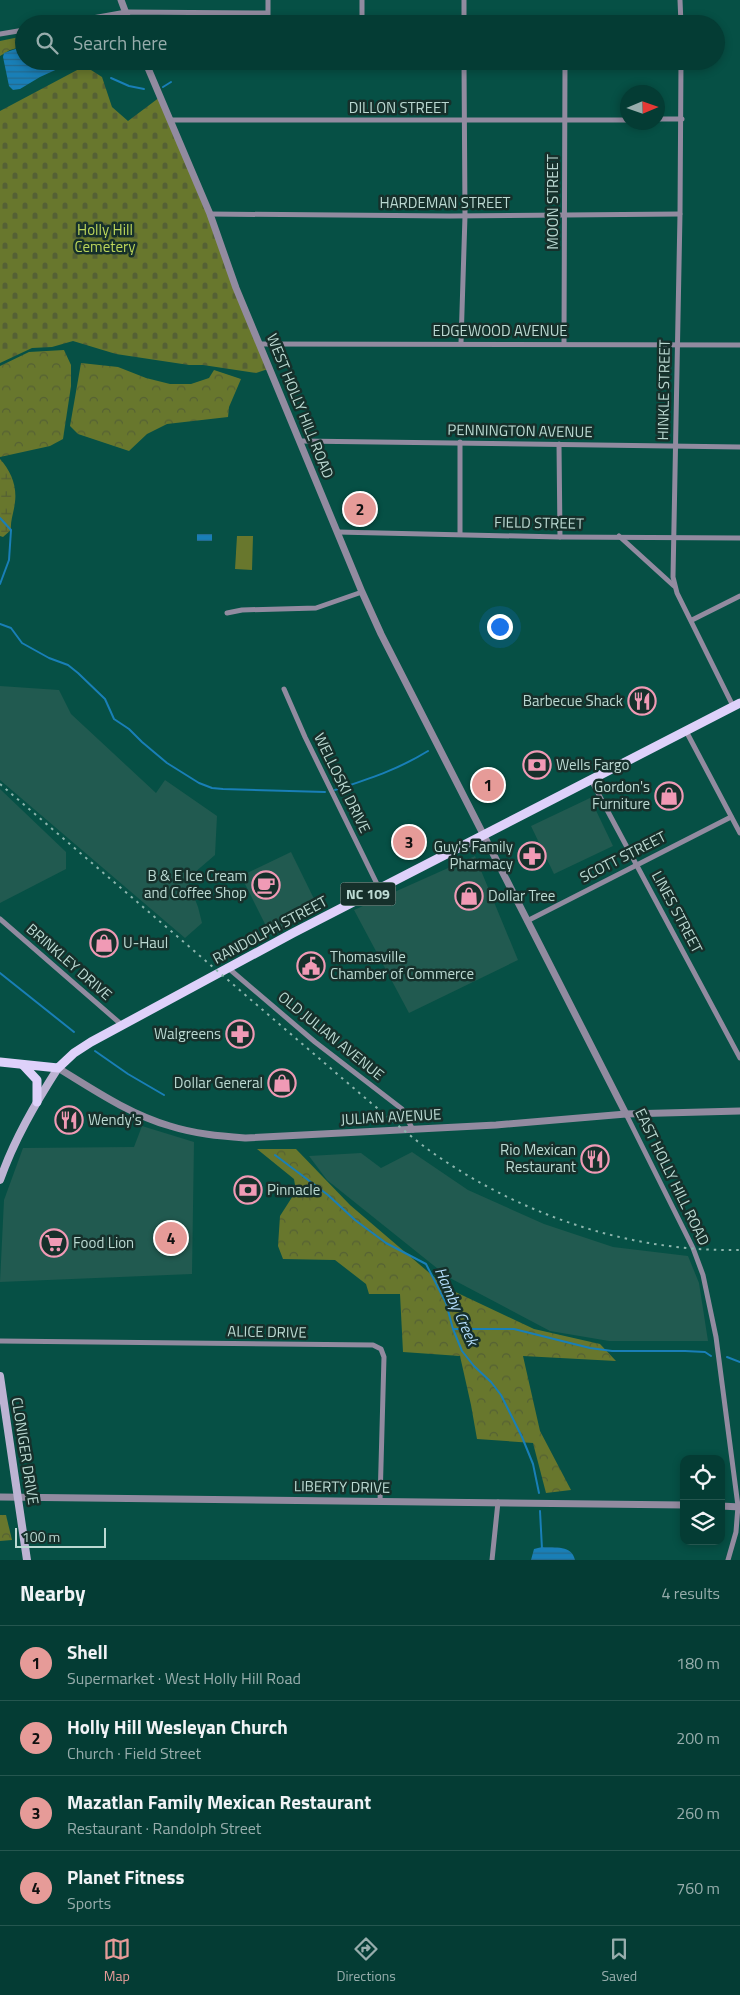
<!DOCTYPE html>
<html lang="en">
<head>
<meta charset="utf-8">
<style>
	:root { --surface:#043c34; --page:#0d433c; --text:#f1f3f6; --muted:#97adac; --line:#25564f; --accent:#e69b98 }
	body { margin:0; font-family:"Titillium Web",sans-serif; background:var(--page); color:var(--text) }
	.controls { position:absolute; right:15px; bottom:15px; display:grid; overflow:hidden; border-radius:10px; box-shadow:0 2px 8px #0003 }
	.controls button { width:45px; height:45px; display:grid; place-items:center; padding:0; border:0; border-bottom:1px solid var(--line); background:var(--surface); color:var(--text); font:25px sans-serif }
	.compass { position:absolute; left:620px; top:85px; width:45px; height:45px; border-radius:50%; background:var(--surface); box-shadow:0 2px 8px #0003; rotate:88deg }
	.scale { position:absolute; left:15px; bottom:12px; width:91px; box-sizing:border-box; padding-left:5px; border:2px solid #bbd9d2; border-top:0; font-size:14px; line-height:18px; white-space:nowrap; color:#bbd9d2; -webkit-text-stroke:4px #16302b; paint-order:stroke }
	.you { position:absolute; left:499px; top:626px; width:18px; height:18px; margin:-12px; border:4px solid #fff; border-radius:50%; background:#1a73e8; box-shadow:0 0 0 8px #1a73e833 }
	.badge { display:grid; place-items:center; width:32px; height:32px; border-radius:50%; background:var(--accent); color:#111; font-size:16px; font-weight:700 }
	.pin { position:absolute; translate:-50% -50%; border:2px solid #fff; box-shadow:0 1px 5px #0006 }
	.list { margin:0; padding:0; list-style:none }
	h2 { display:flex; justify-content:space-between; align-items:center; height:65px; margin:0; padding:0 20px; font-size:21px }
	h2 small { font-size:16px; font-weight:400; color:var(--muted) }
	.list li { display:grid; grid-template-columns:32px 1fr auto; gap:15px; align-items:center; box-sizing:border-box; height:75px; padding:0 20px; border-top:1px solid var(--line) }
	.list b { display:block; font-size:19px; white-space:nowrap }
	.list p { margin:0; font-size:16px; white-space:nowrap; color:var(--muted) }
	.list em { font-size:16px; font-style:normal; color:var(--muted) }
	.icon { flex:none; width:28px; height:28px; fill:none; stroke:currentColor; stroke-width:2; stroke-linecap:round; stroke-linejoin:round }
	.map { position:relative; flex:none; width:740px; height:1560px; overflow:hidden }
	.search { position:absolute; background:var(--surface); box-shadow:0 2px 8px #0003; left:15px; right:15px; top:15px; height:55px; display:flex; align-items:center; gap:12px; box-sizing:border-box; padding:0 18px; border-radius:28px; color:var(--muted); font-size:19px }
	.sheet { height:365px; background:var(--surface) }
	nav { display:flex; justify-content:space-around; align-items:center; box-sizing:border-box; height:70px; border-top:1px solid var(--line); background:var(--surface); font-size:14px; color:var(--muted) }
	nav a { display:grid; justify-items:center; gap:2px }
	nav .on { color:var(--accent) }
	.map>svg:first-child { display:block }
</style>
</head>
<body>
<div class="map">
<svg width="740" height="1560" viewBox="0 0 740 1560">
	<defs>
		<pattern id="forest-crowns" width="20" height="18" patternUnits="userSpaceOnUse" patternTransform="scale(1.25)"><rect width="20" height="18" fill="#68772d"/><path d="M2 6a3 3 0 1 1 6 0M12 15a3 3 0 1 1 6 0" fill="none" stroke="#556134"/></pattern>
		<pattern id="wetland-marsh" width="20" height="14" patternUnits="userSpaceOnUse" patternTransform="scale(1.25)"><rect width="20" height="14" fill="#68772d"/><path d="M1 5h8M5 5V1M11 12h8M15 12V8" fill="none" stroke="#556134"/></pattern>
		<pattern id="cemetery-stones" width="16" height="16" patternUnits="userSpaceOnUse" patternTransform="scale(1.25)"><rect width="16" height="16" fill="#68772d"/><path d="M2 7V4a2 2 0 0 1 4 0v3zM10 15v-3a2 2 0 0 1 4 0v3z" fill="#556134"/></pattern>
		<pattern id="water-rules" width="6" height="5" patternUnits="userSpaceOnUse" patternTransform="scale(1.25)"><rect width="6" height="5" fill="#197fb7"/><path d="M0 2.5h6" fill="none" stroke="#24698d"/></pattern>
	</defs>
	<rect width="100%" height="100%" fill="#065045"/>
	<g fill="#215a50">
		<polygon points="0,686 59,690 71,714 156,793 165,780 217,816 215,855 187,879 198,907 202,923 185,938 0,780"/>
		<polygon points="0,789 66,852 66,869 0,903"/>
		<polygon points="590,798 613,846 554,874 531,826"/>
		<polygon points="291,852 319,909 271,936 241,876"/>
		<polygon points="475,856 518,960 409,1013 354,910"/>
		<polygon points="142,1126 194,1142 192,1274 0,1282 4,1200 23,1148 134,1147"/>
		<polygon points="412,1152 468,1190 544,1224 613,1247 688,1256 699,1283 708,1341 609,1341 550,1331 448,1277 327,1180 309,1156 361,1153 381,1168"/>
	</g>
	<g fill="url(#forest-crowns)">
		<polygon points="24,36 24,46 10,50 0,56 0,41"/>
		<polygon points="64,350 71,365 71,386 63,439 50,446 0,457 0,366 29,352"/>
		<polygon points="81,363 118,367 146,378 170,384 191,384 209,378 214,370 241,379 229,407 228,417 167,424 147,434 129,451 78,434 70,426"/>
		<polygon points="257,1149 296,1149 350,1205 447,1288 534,1329 600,1344 616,1361 523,1356 540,1431 571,1490 546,1493 533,1443 477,1439 471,1405 460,1356 403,1352 400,1294 369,1294 366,1284 335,1260 283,1259 278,1246 280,1216 296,1191 294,1179"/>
		<polygon points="0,1515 6,1515 12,1540 0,1541"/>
	</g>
	<path fill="url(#wetland-marsh)" d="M0,459C11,471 17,486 15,502C14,512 10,521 11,530L3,537L0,536Z"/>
	<polygon fill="url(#cemetery-stones)" points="79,69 91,70 102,77 112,107 128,121 160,97 271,368 256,373 203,365 189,365 116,354 73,341 52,347 32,348 0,363 0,111"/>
	<polygon fill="#68772d" points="237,536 253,536 252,570 235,569"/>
	<g fill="url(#water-rules)">
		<polygon points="24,46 24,61 75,61 40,77 20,89 13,90 9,86 3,57 4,53"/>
		<rect x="197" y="534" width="15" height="7"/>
		<path d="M542,1547C555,1548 572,1545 575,1560H531L534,1549Z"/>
	</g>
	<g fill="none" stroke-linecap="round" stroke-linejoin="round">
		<g stroke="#197fb7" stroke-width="2">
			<polyline points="111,78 129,86 144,89"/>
			<polyline points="163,87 171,82"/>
			<polyline points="0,518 11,530 9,560 0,584"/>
			<polyline points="0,624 11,628 22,643 49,658 68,665 78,673 105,699 114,719 129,729 142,742 167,763 199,783 212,788 223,789 325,792"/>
			<path d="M335,790C369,779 397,770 428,751"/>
			<polyline points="0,973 74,1032"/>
			<polyline points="95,1051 128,1074 164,1095"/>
			<polyline points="275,1155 328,1195 355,1220 386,1243 426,1264 446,1303 453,1329 462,1351 474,1366 491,1382 501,1395 522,1437 533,1464 539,1493"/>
			<polyline points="453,1329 514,1329 590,1348 612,1351 685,1351 705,1352 711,1356"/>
			<polyline points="727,1357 740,1362"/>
			<polyline points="540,1511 542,1549"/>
		</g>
		<g stroke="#928ba0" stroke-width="5">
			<polyline points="362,0 362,24"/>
			<polyline points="464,0 464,24"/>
			<polyline points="680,0 681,24"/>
			<polyline points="59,24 126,12 267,13"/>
			<polyline points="268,24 268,0"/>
			<polyline points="0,34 24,30"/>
			<polyline points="681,61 680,214 673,577 677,593 733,706"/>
			<polyline points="658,119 682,119"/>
			<polyline points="170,120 628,120"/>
			<polyline points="210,214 450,216 680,214"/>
			<polyline points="461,343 465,216 464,61"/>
			<polyline points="260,344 740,345"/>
			<polyline points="564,344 565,61"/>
			<polyline points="300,441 740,447"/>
			<polyline points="559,444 560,537"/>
			<polyline points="337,532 560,537 740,538"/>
			<polyline points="460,534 460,442"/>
			<polyline points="619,536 674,586"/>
			<polyline points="227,613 242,610 316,608 362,592"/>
			<polyline points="692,620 740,596"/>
			<polyline points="284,689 305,737 379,888"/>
			<polyline points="686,731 740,833"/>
			<polyline points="591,780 740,1058"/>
			<polyline points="0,919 122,1025"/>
			<polyline points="527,921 731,817"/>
			<polyline points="227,967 315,1042 402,1109 413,1130"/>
			<polyline points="626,1114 693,1248 703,1275 716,1337 738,1506 736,1532 728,1560"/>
			<polyline points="0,1341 373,1345 381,1349 384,1357 380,1501"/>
			<polyline points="492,1560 498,1502"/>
		</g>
		<g stroke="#928ba0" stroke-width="7">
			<polyline points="121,0 130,24"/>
			<polyline points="145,61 210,214 236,288 362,592 381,634 626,1114"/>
			<path d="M58,1068C94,1090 129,1114 170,1126C195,1134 221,1136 246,1138L496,1125L626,1114L740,1111"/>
			<polyline points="0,1497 684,1505"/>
			<polyline points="721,1506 740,1507"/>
		</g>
		<g stroke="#bdb3d3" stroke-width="8">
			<path d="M0,1180C14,1140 35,1104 58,1068"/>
			<polyline points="0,1376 27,1560"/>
		</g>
		<g stroke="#ded1fa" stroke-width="9">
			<polyline points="0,1062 58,1068 74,1053 91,1042 293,933 740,703"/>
			<polyline points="23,1065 37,1080 37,1102"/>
		</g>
		<path stroke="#8cb5ad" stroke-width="2" stroke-dasharray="2.5 5" stroke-linecap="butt" d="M0,784L371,1103C392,1120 412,1138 433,1153C523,1216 630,1252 740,1250"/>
	</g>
	<defs>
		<g id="restaurant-ring" transform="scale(1.4375)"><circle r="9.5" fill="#16302b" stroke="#f09ab5" stroke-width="1.5"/><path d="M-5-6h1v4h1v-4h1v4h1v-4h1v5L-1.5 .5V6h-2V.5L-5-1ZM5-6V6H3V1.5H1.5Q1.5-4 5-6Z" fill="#f09ab5"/></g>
		<g id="bank-ring" transform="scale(1.4375)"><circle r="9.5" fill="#16302b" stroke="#f09ab5" stroke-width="1.5"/><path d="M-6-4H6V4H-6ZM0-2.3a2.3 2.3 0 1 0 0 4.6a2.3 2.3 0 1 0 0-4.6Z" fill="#f09ab5"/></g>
		<g id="shop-ring" transform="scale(1.4375)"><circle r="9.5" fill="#16302b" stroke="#f09ab5" stroke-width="1.5"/><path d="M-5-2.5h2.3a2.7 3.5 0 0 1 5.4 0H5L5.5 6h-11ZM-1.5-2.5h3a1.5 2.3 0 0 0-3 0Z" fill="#f09ab5"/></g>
		<g id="pharmacy-ring" transform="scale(1.4375)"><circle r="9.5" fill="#16302b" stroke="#f09ab5" stroke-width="1.5"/><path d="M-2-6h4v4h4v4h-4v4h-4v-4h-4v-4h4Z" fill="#f09ab5"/></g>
		<g id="cafe-ring" transform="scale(1.4375)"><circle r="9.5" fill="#16302b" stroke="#f09ab5" stroke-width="1.5"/><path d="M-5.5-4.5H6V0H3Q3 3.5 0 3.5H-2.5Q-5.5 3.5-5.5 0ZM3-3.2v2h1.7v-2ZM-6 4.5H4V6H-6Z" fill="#f09ab5"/></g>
		<g id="civic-ring" transform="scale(1.4375)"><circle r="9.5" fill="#16302b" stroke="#f09ab5" stroke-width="1.5"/><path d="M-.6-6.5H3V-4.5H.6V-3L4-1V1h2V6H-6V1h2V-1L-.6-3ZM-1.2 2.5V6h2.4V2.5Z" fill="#f09ab5"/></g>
		<g id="supermarket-ring" transform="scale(1.4375)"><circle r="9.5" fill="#16302b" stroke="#f09ab5" stroke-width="1.5"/><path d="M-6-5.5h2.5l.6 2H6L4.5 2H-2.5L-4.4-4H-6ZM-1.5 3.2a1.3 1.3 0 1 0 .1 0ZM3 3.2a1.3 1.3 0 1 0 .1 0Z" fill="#f09ab5"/></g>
	</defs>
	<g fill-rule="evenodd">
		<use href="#restaurant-ring" x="642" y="701"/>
		<use href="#bank-ring" x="537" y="765"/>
		<use href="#shop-ring" x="669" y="796"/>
		<use href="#pharmacy-ring" x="532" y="856"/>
		<use href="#cafe-ring" x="266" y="885"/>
		<use href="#shop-ring" x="469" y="896"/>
		<use href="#shop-ring" x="104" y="943"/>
		<use href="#civic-ring" x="311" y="966"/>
		<use href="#pharmacy-ring" x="240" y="1034"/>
		<use href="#shop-ring" x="282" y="1083"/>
		<use href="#restaurant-ring" x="69" y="1120"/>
		<use href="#restaurant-ring" x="595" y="1159"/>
		<use href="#bank-ring" x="248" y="1190"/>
		<use href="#supermarket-ring" x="54" y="1243"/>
	</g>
	<g text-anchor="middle" stroke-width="5" stroke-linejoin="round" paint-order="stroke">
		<rect fill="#16302b" stroke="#8aa6a0" stroke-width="1" x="340.5" y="882.5" width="55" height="23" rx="4"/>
		<g font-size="14" font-weight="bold" fill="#bbd9d2">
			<text x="368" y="899">NC 109</text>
		</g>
		<g font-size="15" fill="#bbd9d2" stroke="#16302b">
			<text x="399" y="113">DILLON STREET</text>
			<text transform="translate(553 202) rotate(-90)" y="5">MOON STREET</text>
			<text x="445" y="208">HARDEMAN STREET</text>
			<text x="500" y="336">EDGEWOOD AVENUE</text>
			<text transform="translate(664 390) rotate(-89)" y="5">HINKLE STREET</text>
			<text transform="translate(300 406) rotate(68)" y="5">WEST HOLLY HILL ROAD</text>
			<text transform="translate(520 431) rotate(1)" y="5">PENNINGTON AVENUE</text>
			<text transform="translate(539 523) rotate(1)" y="5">FIELD STREET</text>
			<text transform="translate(342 783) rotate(64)" y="5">WELLOSKI DRIVE</text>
			<text transform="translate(623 857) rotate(-27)" y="5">SCOTT STREET</text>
			<text transform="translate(677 912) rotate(62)" y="5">LINES STREET</text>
			<text transform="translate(270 930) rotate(-28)" y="5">RANDOLPH STREET</text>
			<text transform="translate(69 962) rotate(41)" y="5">BRINKLEY DRIVE</text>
			<text transform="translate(331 1036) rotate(39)" y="5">OLD JULIAN AVENUE</text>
			<text transform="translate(391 1117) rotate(-3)" y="5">JULIAN AVENUE</text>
			<text transform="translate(672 1177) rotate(64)" y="5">EAST HOLLY HILL ROAD</text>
			<text transform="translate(267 1332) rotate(1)" y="5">ALICE DRIVE</text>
			<text transform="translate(25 1451) rotate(81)" y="5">CLONIGER DRIVE</text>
			<text transform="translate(342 1487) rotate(1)" y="5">LIBERTY DRIVE</text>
		</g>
		<g font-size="15" fill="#bcd65b" stroke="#16302b">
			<text x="105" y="235">Holly Hill<tspan x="105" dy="17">Cemetery</tspan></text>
		</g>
		<g font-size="15" fill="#bbd9d2" stroke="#16302b" text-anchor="end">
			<text x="623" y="706">Barbecue Shack</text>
			<text x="556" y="770" text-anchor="start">Wells Fargo</text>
			<text x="650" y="792">Gordon's<tspan x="650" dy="17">Furniture</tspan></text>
			<text x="513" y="852">Guy's Family<tspan x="513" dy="17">Pharmacy</tspan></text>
			<text x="247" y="881">B &amp; E Ice Cream<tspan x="247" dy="17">and Coffee Shop</tspan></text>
			<text x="488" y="901" text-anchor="start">Dollar Tree</text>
			<text x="123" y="948" text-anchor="start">U-Haul</text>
			<text x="330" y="962" text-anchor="start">Thomasville<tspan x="330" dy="17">Chamber of Commerce</tspan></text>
			<text x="221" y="1039">Walgreens</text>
			<text x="263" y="1088">Dollar General</text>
			<text x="88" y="1125" text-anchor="start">Wendy's</text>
			<text x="576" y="1155">Rio Mexican<tspan x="576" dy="17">Restaurant</tspan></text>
			<text x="267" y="1195" text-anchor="start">Pinnacle</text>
			<text x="73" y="1248" text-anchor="start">Food Lion</text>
		</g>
		<g font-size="16" font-style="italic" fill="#b5dffe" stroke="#16302b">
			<text transform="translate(457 1306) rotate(66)" y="6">Hamby Creek</text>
		</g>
	</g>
</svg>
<div class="controls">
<button><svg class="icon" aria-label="locate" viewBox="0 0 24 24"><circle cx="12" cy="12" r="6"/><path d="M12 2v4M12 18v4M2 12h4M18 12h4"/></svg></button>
<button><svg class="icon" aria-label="layers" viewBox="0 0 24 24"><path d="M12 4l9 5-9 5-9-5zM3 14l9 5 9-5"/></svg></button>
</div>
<svg class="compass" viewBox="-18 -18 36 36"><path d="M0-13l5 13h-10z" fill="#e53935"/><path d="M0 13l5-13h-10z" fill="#97adac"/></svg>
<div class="scale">100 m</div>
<div class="you"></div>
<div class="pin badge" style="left:488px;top:785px">1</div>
<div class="pin badge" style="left:360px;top:509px">2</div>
<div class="pin badge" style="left:409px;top:842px">3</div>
<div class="pin badge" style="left:171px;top:1238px">4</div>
<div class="search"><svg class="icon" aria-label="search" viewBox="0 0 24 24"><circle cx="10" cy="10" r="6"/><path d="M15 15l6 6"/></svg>Search here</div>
</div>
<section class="sheet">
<h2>Nearby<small>4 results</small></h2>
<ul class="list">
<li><span class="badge">1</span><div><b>Shell</b><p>Supermarket · West Holly Hill Road</p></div><em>180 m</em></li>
<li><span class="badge">2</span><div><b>Holly Hill Wesleyan Church</b><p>Church · Field Street</p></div><em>200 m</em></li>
<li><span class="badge">3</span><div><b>Mazatlan Family Mexican Restaurant</b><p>Restaurant · Randolph Street</p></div><em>260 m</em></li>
<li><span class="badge">4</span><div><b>Planet Fitness</b><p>Sports</p></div><em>760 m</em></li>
</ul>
</section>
<nav>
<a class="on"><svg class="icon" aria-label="map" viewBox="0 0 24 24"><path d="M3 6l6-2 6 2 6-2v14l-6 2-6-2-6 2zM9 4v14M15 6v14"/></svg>Map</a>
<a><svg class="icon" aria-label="directions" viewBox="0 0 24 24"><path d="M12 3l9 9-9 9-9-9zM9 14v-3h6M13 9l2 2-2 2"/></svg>Directions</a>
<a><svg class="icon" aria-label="saved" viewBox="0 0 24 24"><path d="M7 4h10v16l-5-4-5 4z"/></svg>Saved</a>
</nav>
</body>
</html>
